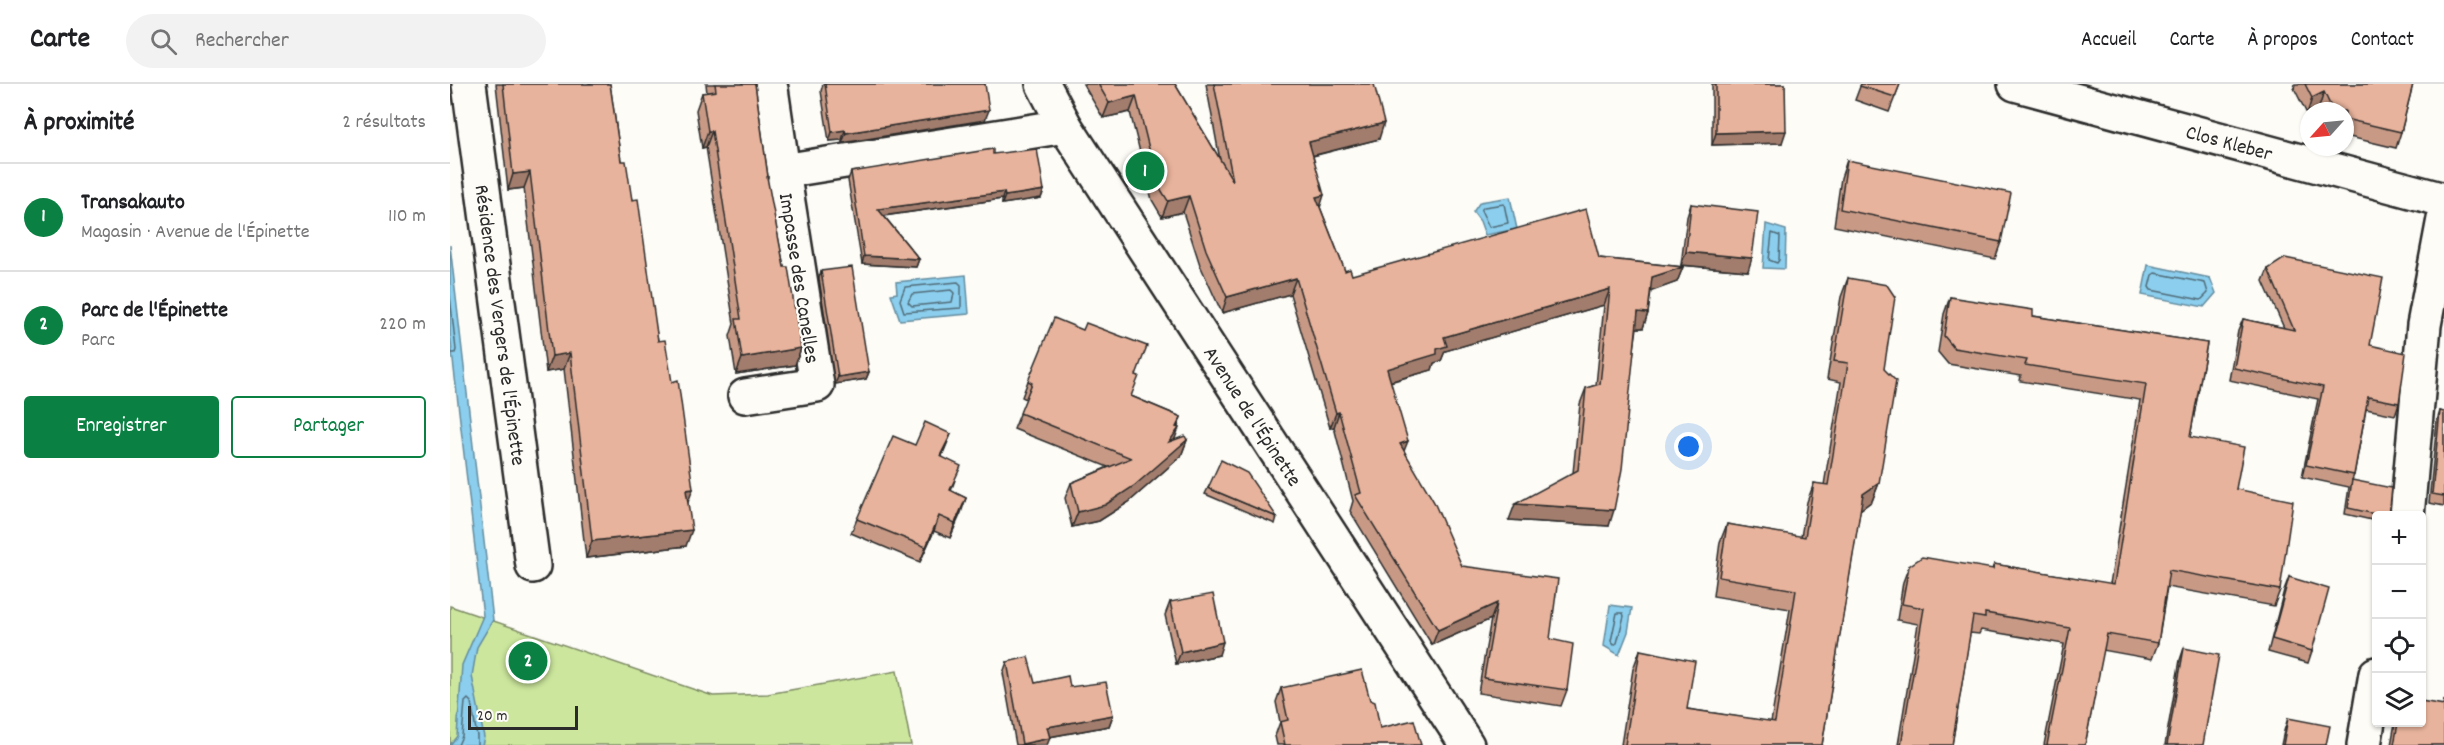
<!DOCTYPE html>
<html lang="fr">
<head>
<meta charset="utf-8">
<style>
	:root { --surface:#fff; --page:#f2f2f2; --text:#202124; --muted:#757577; --line:#e0e0e0; --accent:#0b8043 }
	body { margin:0; font-family:Dekko,sans-serif; background:var(--page); color:var(--text) }
	.controls { position:absolute; right:18px; bottom:18px; display:grid; overflow:hidden; border-radius:6px; box-shadow:0 2px 4px #0004 }
	.controls button { width:54px; height:54px; display:grid; place-items:center; padding:0; border:0; border-bottom:2px solid var(--line); background:var(--surface); color:var(--text); font:30px sans-serif }
	.compass { position:absolute; left:1850px; top:18px; width:54px; height:54px; border-radius:50%; background:var(--surface); box-shadow:0 2px 4px #0004; rotate:243deg }
	.scale { position:absolute; left:18px; bottom:15px; width:110px; box-sizing:border-box; padding-left:6px; border:3px solid #2b2b2b; border-top:0; font-size:16px; line-height:21px; white-space:nowrap; color:#2b2b2b; -webkit-text-stroke:4px #fdfcf7; paint-order:stroke }
	.you { position:absolute; left:1239px; top:363px; width:21px; height:21px; margin:-15px; border:4px solid #fff; border-radius:50%; background:#1a73e8; box-shadow:0 0 0 9px #1a73e833 }
	.badge { display:grid; place-items:center; width:39px; height:39px; border-radius:50%; background:var(--accent); color:#fff; font-size:20px; font-weight:700 }
	.pin { position:absolute; translate:-50% -50%; border:3px solid #fff; box-shadow:0 2px 6px #0006 }
	.list { margin:0; padding:0; list-style:none }
	h2 { display:flex; justify-content:space-between; align-items:center; height:78px; margin:0; padding:0 24px; font-size:26px }
	h2 small { font-size:20px; font-weight:400; color:var(--muted) }
	.list li { display:grid; grid-template-columns:39px 1fr auto; gap:18px; align-items:center; box-sizing:border-box; height:108px; padding:0 24px; border-top:2px solid var(--line) }
	.list b { display:block; font-size:22px; white-space:nowrap }
	.list p { margin:0; font-size:20px; white-space:nowrap; color:var(--muted) }
	.list em { font-size:20px; font-style:normal; color:var(--muted) }
	.actions { display:flex; gap:12px; padding:18px 24px }
	.actions a { flex:1; padding:14px 0; border:2px solid var(--accent); border-radius:6px; text-align:center; font-size:21px; color:var(--accent) }
	.actions .main { background:var(--accent); color:#fff }
	.icon { flex:none; width:33px; height:33px; fill:none; stroke:currentColor; stroke-width:2; stroke-linecap:round; stroke-linejoin:round }
	.map { position:relative; flex:none; width:1994px; height:661px; overflow:hidden }
	header { display:flex; align-items:center; gap:36px; box-sizing:border-box; height:84px; padding:0 30px; background:var(--surface); border-bottom:2px solid var(--line) }
	header strong { font-size:28px }
	nav { display:flex; gap:33px; margin-inline-start:auto; font-size:21px }
	.search { width:420px; height:54px; background:var(--page); display:flex; align-items:center; gap:15px; box-sizing:border-box; padding:0 21px; border-radius:33px; color:var(--muted); font-size:22px }
	main { display:flex }
	aside { flex:1; background:var(--surface) }
	.map>svg:first-child { display:block }
</style>
</head>
<body>
<header>
<strong>Carte</strong>
<div class="search"><svg class="icon" aria-label="search" viewBox="0 0 24 24"><circle cx="10" cy="10" r="6"/><path d="M15 15l6 6"/></svg>Rechercher</div>
<nav><a>Accueil</a><a>Carte</a><a>À propos</a><a>Contact</a></nav>
</header>
<main>
<aside>
<h2>À proximité<small>2 résultats</small></h2>
<ul class="list">
<li><span class="badge">1</span><div><b>Transakauto</b><p>Magasin · Avenue de l'Épinette</p></div><em>110 m</em></li>
<li><span class="badge">2</span><div><b>Parc de l'Épinette</b><p>Parc</p></div><em>220 m</em></li>
</ul>
<div class="actions"><a class="main">Enregistrer</a><a>Partager</a></div>
</aside>
<div class="map">
<svg width="1994" height="661" viewBox="0 0 1994 661">
	<rect width="100%" height="100%" fill="#fdfcf7"/>
	<filter id="ink" filterUnits="userSpaceOnUse"><feTurbulence type="fractalNoise" baseFrequency=".0167" numOctaves="2"/><feDisplacementMap in="SourceGraphic" scale="12" xChannelSelector="R" yChannelSelector="G"/><feConvolveMatrix kernelMatrix="1 2 1 2 8 2 1 2 1" color-interpolation-filters="sRGB"/></filter>
	<g filter="url(#ink)">
		<polygon fill="#cce79d" stroke="#7c8964" stroke-width="1.5" points="0,522 263,612 318,610 447,587 461,661 0,661"/>
		<g fill="#8bceed" stroke="#658d9f" stroke-width="1.5">
			<polygon points="1060,113 1067,145 1035,151 1030,137 1023,128 1030,118"/>
			<polygon points="1316,140 1336,146 1335,185 1313,184"/>
			<polygon points="0,161 43,536 27,563 22,592 34,653 32,661 0,661 7,652 12,581 33,532 0,251"/>
			<polygon points="1698,181 1760,194 1766,209 1754,223 1692,211"/>
			<polygon points="516,191 519,230 450,236 441,210 447,209 446,198"/>
			<polygon points="1160,521 1182,524 1178,548 1169,571 1154,562"/>
		</g>
		<g fill="none" stroke-linecap="round" stroke-linejoin="round">
			<g stroke="#516c79" stroke-width="1.5">
				<polygon points="1054,120 1058,139 1039,143 1031,126 1034,123"/>
				<polygon points="1322,149 1330,152 1329,176 1327,179 1319,176"/>
				<polygon points="1705,189 1755,199 1758,209 1751,216 1701,206 1699,203 1702,191"/>
				<polygon points="508,198 511,201 511,224 454,228 450,216 455,203"/>
				<polygon points="501,206 504,209 502,218 462,222 458,218 462,210"/>
				<polyline points="0,212 6,266 5,269 0,269"/>
				<polygon points="1167,529 1173,529 1174,532 1167,559 1164,561 1161,557"/>
				<polyline points="8,661 12,652 15,618 18,615 21,618 27,652 27,661"/>
			</g>
			<g stroke="#2b2b2b" stroke-width="38">
				<g id="minor">
					<path id="s1" d="M19,0L83,482"/>
					<path id="s2" d="M593,0L615,42L1017,661"/>
					<path id="s3" d="M1565,0L1994,116"/>
					<polyline points="321,5 333,87 615,42"/>
					<polyline points="295,312 367,301 333,87"/>
					<polyline points="1957,432 1974,241 1994,135"/>
					<polyline points="1914,661 1926,590"/>
				</g>
			</g>
			<use href="#minor" stroke="#fdfcf7" stroke-width="33"/>
		</g>
		<g fill="#c89a86" stroke="#2b2b2b" stroke-width="1.5">
			<polygon points="46,0 160,0 171,77 182,116 238,418 236,462 136,474 114,285 96,288 74,104 58,106"/>
			<polygon points="256,0 305,0 318,93 317,97 334,183 351,264 345,281 286,290 280,252 284,240 256,63 252,64 246,26 252,9 257,9"/>
			<polygon points="373,0 535,0 535,36 392,59 392,56 379,57 371,7"/>
			<polygon points="633,0 725,0 770,76 756,0 924,0 929,55 863,72 870,123 895,187 902,191 1149,174 1233,183 1227,198 1201,207 1198,229 1193,244 1187,244 1159,442 1059,436 1123,389 1130,320 1136,304 1146,301 1154,221 995,267 991,277 984,279 982,286 940,298 954,367 1012,482 1100,555 1117,606 1111,622 1028,609 1041,535 982,561 900,427 903,417 884,343 880,344 840,210 772,229 750,181 733,128 712,133 702,116 680,28 653,34"/>
			<polygon points="1262,0 1335,0 1332,59 1262,61"/>
			<polygon points="1411,0 1450,0 1439,28 1405,16"/>
			<polygon points="1845,0 1963,0 1951,48 1946,64 1895,52 1895,27 1870,27 1869,24 1859,27 1859,28 1857,30 1844,4"/>
			<polygon points="543,70 594,106 591,114 552,120 552,115 434,132 469,175 466,183 412,180 398,96 401,88"/>
			<polygon points="1397,76 1551,158 1545,175 1384,142 1391,94"/>
			<polygon points="1241,120 1298,187 1231,181 1237,133"/>
			<polygon points="1818,185 1920,261 1949,319 1945,331 1916,325 1904,391 1902,396 1939,432 1926,432 1926,437 1895,430 1899,403 1852,393 1868,315 1779,296 1788,247 1793,235 1834,244 1813,197"/>
			<polygon points="371,187 419,288 416,295 385,300 369,194"/>
			<polygon points="1398,194 1434,285 1429,399 1422,417 1410,426 1372,661 1171,661 1183,585 1190,566 1237,625 1321,638 1340,525 1263,512 1270,458 1277,440 1351,453 1357,418 1364,399 1374,401 1391,298 1377,295 1391,213"/>
			<polygon points="1500,213 1583,232 1757,259 1740,353 1786,405 1830,506 1824,522 1717,503 1708,559 1702,575 1653,566 1635,661 1594,661 1614,560 1531,546 1529,550 1520,549 1502,661 1448,661 1468,540 1447,536 1453,498 1459,482 1542,485 1544,480 1660,500 1690,316 1570,297 1571,292 1498,280 1488,268 1494,230"/>
			<polygon points="686,291 681,312 731,333 724,356 737,356 731,372 679,418 649,437 622,443 615,414 621,399 658,383 564,345 576,315 572,313 578,297"/>
			<polygon points="1990,327 1994,328 1994,422 1979,419 1987,337"/>
			<polygon points="501,350 492,372 505,396 501,407 516,414 500,454 484,447 470,478 401,449 407,435 465,361"/>
			<polygon points="758,404 827,433 825,440 755,410"/>
			<polygon points="1839,493 1862,567 1858,579 1818,568 1834,506"/>
			<polygon points="720,518 769,571 726,580 715,531"/>
			<polygon points="1734,564 1753,661 1715,661 1730,576"/>
			<polygon points="557,578 585,599 620,603 663,631 659,642 599,653 597,661 566,661 553,589"/>
			<polygon points="831,604 920,616 930,644 971,661 827,661 825,652 830,638 826,618"/>
			<polygon points="1994,616 1994,661 1941,661 1945,639 1971,639 1993,621"/>
			<polygon points="1838,634 1876,661 1831,661 1834,647"/>
		</g>
		<g fill="#a27d6d" stroke="#2b2b2b" stroke-width="1.5">
			<polygon points="1874,8 1869,24 1862,27 1859,27 1859,28 1857,30 1862,14"/>
			<polygon points="686,12 680,28 653,34 659,19"/>
			<polygon points="539,26 535,36 392,59 396,49"/>
			<polygon points="934,39 929,55 853,74 859,58"/>
			<polygon points="395,46 392,56 379,57 382,48"/>
			<polygon points="258,47 262,47 256,63 252,64"/>
			<polygon points="1336,47 1332,59 1262,61 1266,49"/>
			<polygon points="80,88 74,104 58,106 63,90"/>
			<polygon points="594,106 591,114 552,120 555,112"/>
			<polygon points="554,108 552,115 425,133 428,125"/>
			<polygon points="874,111 869,127 866,113"/>
			<polygon points="739,112 733,128 712,133 718,117"/>
			<polygon points="1236,168 1302,174 1298,187 1231,181"/>
			<polygon points="414,172 469,175 466,183 412,180"/>
			<polygon points="1233,183 1227,198 1197,209 1202,193"/>
			<polygon points="846,194 840,210 772,229 777,213"/>
			<polygon points="1160,205 1154,221 995,267 991,277 984,279 982,286 931,300 937,285 987,265 994,253"/>
			<polygon points="1188,228 1198,229 1193,244 1183,244"/>
			<polygon points="351,264 345,281 286,290 292,274"/>
			<polygon points="120,269 114,285 96,288 102,272"/>
			<polygon points="419,288 416,295 385,300 388,293"/>
			<polygon points="889,328 884,343 880,344 886,329"/>
			<polygon points="731,333 725,349 729,344 723,360 719,358"/>
			<polygon points="501,350 495,364 485,387 490,372"/>
			<polygon points="737,356 731,372 679,418 649,437 622,443 628,428"/>
			<polygon points="958,357 952,372 950,360"/>
			<polygon points="1429,399 1422,417 1406,429 1413,410"/>
			<polygon points="243,405 237,421 236,406"/>
			<polygon points="516,414 511,429 500,454 505,439"/>
			<polygon points="1065,420 1164,426 1159,442 1059,436"/>
			<polygon points="489,432 484,447 470,478 476,463"/>
			<polygon points="242,446 236,462 136,474 142,457"/>
			<polygon points="1047,519 1041,535 982,561 988,546"/>
			<polygon points="773,558 769,571 726,580 731,568"/>
			<polygon points="663,631 659,642 593,654 597,643"/>
			<polygon points="600,654 597,661 571,661 572,660"/>
		</g>
		<g fill="#e8b39c" stroke="#2b2b2b" stroke-width="1.5">
			<polygon points="53,0 160,0 171,77 176,77 182,116 188,115 208,257 215,256 222,298 228,296 243,405 236,406 242,446 142,457 120,269 102,272 80,88 63,90"/>
			<polygon points="265,0 305,0 318,93 317,93 334,183 338,183 351,264 292,274 286,235 291,235 262,47 258,47 252,9 266,7"/>
			<polygon points="375,0 535,0 539,26 396,49 395,46 382,48"/>
			<polygon points="648,0 725,0 783,97 764,0 924,0 934,39 859,58 874,111 866,113 895,187 900,185 902,191 1136,125 1149,174 1233,183 1202,193 1198,229 1188,228 1172,385 1164,426 1065,420 1128,386 1136,304 1150,300 1160,205 994,253 997,262 987,265 987,270 937,285 958,357 950,360 984,418 1012,482 1108,495 1100,555 1123,560 1117,606 1034,594 1047,519 988,546 905,411 911,409 889,328 886,329 846,194 777,213 756,166 739,112 718,117 708,101 686,12 659,19"/>
			<polygon points="1266,0 1335,0 1336,47 1266,49"/>
			<polygon points="1411,0 1450,0 1445,13 1410,2"/>
			<polygon points="1855,0 1963,0 1951,48 1895,35 1895,27 1883,27 1874,8 1862,14"/>
			<polygon points="543,65 543,70 587,65 594,106 555,112 554,108 428,125 469,175 414,172 401,88"/>
			<polygon points="1397,76 1561,109 1551,158 1390,125"/>
			<polygon points="1241,120 1308,128 1302,174 1236,168"/>
			<polygon points="1835,174 1933,194 1920,261 1956,269 1949,319 1918,313 1904,391 1856,381 1873,303 1784,284 1793,235 1844,246 1818,185"/>
			<polygon points="402,183 419,288 388,293 371,187"/>
			<polygon points="1398,194 1437,201 1445,213 1434,285 1446,297 1429,399 1413,410 1372,661 1175,661 1190,566 1245,577 1237,625 1325,638 1346,506 1269,493 1277,440 1355,453 1364,399 1378,401 1398,279 1384,277"/>
			<polygon points="1500,213 1583,226 1583,232 1757,259 1740,353 1794,363 1786,405 1843,417 1830,506 1719,486 1708,559 1657,550 1635,661 1597,661 1620,544 1535,529 1535,534 1523,532 1502,661 1451,661 1474,524 1452,520 1459,482 1472,473 1543,485 1544,480 1664,500 1696,300 1575,281 1577,276 1504,264 1494,252"/>
			<polygon points="604,234 633,246 636,239 697,262 686,291 689,292 681,312 731,333 726,343 729,344 719,358 735,352 737,356 684,402 655,421 628,428 621,399 681,374 570,329 582,299 578,297"/>
			<polygon points="1990,327 1994,328 1994,412 1982,410"/>
			<polygon points="475,338 501,350 490,372 511,382 500,406 516,414 505,439 489,432 476,463 407,435 443,352 465,361"/>
			<polygon points="771,376 797,389 827,433 758,404"/>
			<polygon points="1902,396 1942,404 1939,432 1934,432 1898,424"/>
			<polygon points="1839,493 1879,505 1862,567 1822,555"/>
			<polygon points="763,510 773,558 731,568 720,518"/>
			<polygon points="1734,564 1769,571 1753,661 1717,661"/>
			<polygon points="578,573 585,599 618,592 620,603 656,598 663,631 597,643 600,654 572,660 557,578"/>
			<polygon points="912,586 920,616 925,618 930,644 964,636 971,661 835,661 830,638 838,636 831,604"/>
			<polygon points="1971,617 1994,621 1994,661 1944,661 1948,639 1971,639"/>
			<polygon points="1838,634 1880,642 1876,661 1833,661"/>
		</g>
	</g>
	<g text-anchor="middle" stroke-width="4.5" stroke-linejoin="round" paint-order="stroke">
		<g font-size="21" fill="#2b2b2b" stroke="#fdfcf7">
			<text dy="7" stroke="none"><textPath href="#s3" startOffset="222">Clos Kleber</textPath></text>
			<text transform="translate(350 194) rotate(81)" y="7">Impasse des Canelles</text>
			<text dy="7" stroke="none"><textPath href="#s1" startOffset="243">Résidence des Vergers de l'Épinette</textPath></text>
			<text dy="7" stroke="none"><textPath href="#s2" startOffset="393">Avenue de l'Épinette</textPath></text>
		</g>
	</g>
</svg>
<div class="controls">
<button>+</button>
<button>−</button>
<button><svg class="icon" aria-label="locate" viewBox="0 0 24 24"><circle cx="12" cy="12" r="6"/><path d="M12 2v4M12 18v4M2 12h4M18 12h4"/></svg></button>
<button><svg class="icon" aria-label="layers" viewBox="0 0 24 24"><path d="M12 4l9 5-9 5-9-5zM3 14l9 5 9-5"/></svg></button>
</div>
<svg class="compass" viewBox="-18 -18 36 36"><path d="M0-13l5 13h-10z" fill="#e53935"/><path d="M0 13l5-13h-10z" fill="#757577"/></svg>
<div class="scale">20 m</div>
<div class="you"></div>
<div class="pin badge" style="left:695px;top:87px">1</div>
<div class="pin badge" style="left:78px;top:577px">2</div>
</div>
</main>
</body>
</html>
